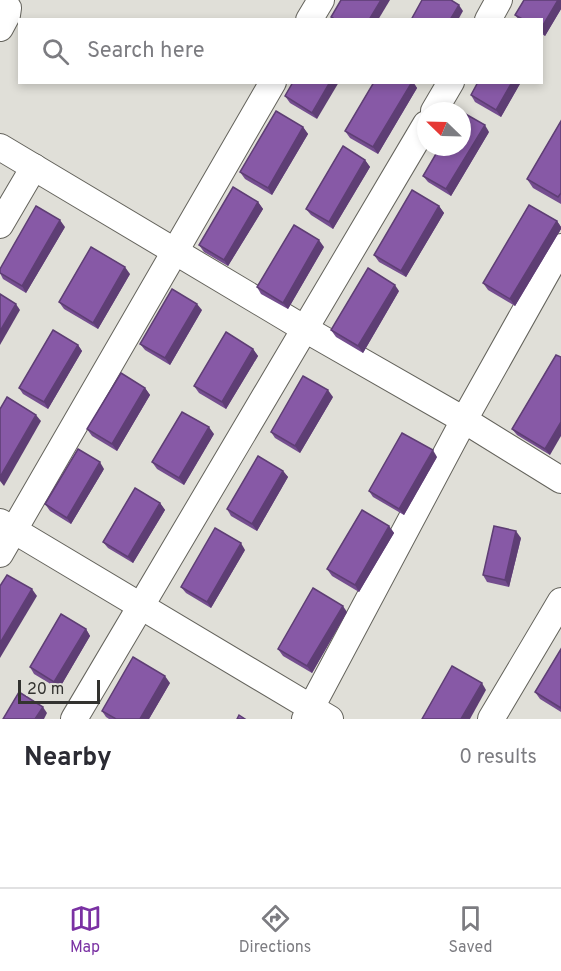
<!DOCTYPE html>
<html lang="en">
<head>
<meta charset="utf-8">
<style>
	:root { --surface:#fff; --page:#f7f7f7; --text:#2b2b33; --muted:#7c7c81; --line:#e1e1e2; --accent:#7a31a3 }
	body { margin:0; font-family:Overpass,sans-serif; background:var(--page); color:var(--text) }
	.compass { position:absolute; left:417px; top:102px; width:54px; height:54px; border-radius:50%; background:var(--surface); box-shadow:0 3px 9px #0003; rotate:293deg }
	.scale { position:absolute; left:18px; bottom:15px; width:82px; box-sizing:border-box; padding-left:6px; border:3px solid #333330; border-top:0; font-size:16px; line-height:21px; white-space:nowrap; color:#333330; -webkit-text-stroke:4px #e0dfd8; paint-order:stroke }
	.list { margin:0; padding:0; list-style:none }
	h2 { display:flex; justify-content:space-between; align-items:center; height:78px; margin:0; padding:0 24px; font-size:26px }
	h2 small { font-size:20px; font-weight:400; color:var(--muted) }
	.icon { flex:none; width:33px; height:33px; fill:none; stroke:currentColor; stroke-width:2; stroke-linecap:round; stroke-linejoin:round }
	.map { position:relative; flex:none; width:561px; height:719px; overflow:hidden }
	.search { position:absolute; background:var(--surface); box-shadow:0 3px 9px #0003; left:18px; right:18px; top:18px; height:66px; display:flex; align-items:center; gap:15px; box-sizing:border-box; padding:0 21px; border-radius:0px; color:var(--muted); font-size:22px }
	.sheet { height:168px; background:var(--surface) }
	nav { display:flex; justify-content:space-around; align-items:center; box-sizing:border-box; height:84px; border-top:2px solid var(--line); background:var(--surface); font-size:16px; color:var(--muted) }
	nav a { display:grid; justify-items:center; gap:3px }
	nav .on { color:var(--accent) }
	.map>svg:first-child { display:block }
</style>
</head>
<body>
<div class="map">
<svg width="561" height="719" viewBox="0 0 561 719">
	<rect width="100%" height="100%" fill="#e0dfd8"/>
	<g fill="none" stroke-linecap="round" stroke-linejoin="round">
		<g stroke="#64635c" stroke-width="28">
			<g id="street">
				<polyline points="0,1 8,8 7,15 0,28"/>
				<polyline points="309,20 321,0"/>
				<polyline points="488,20 499,0"/>
				<polyline points="434,111 451,82"/>
				<polyline points="0,147 305,329 464,420 561,480"/>
				<polyline points="0,225 34,167"/>
				<polyline points="0,522 330,719"/>
				<polyline points="0,554 273,82"/>
				<polyline points="74,719 426,124"/>
				<polyline points="305,719 464,420 561,247"/>
				<polyline points="491,719 561,601"/>
			</g>
		</g>
		<use href="#street" stroke="#fff" stroke-width="26"/>
	</g>
	<g fill="#744d8f">
		<polygon points="524,0 561,0 561,9 545,36 542,34 542,20 519,20 515,15"/>
		<polygon points="293,82 317,119 290,103 285,96"/>
		<polygon points="374,82 413,82 417,88 378,154 350,138 345,131"/>
		<polygon points="478,82 521,82 501,117 475,102 471,95"/>
		<polygon points="561,121 561,204 533,188 527,179"/>
		<polygon points="303,127 308,134 272,195 245,179 240,172"/>
		<polygon points="489,132 451,196 428,182 423,176"/>
		<polygon points="365,160 370,167 333,229 311,215 306,209"/>
		<polygon points="258,202 263,209 228,266 204,252 199,245"/>
		<polygon points="439,206 444,213 406,277 379,262 374,255"/>
		<polygon points="557,221 561,227 561,229 515,306 488,290 483,283"/>
		<polygon points="65,227 26,293 3,279 0,273"/>
		<polygon points="324,247 288,309 261,294 257,287"/>
		<polygon points="130,274 98,329 64,309 59,302"/>
		<polygon points="399,291 363,353 336,337 331,330"/>
		<polygon points="202,310 170,365 145,350 140,344"/>
		<polygon points="78,345 82,351 48,409 23,394 19,388"/>
		<polygon points="253,349 258,356 226,409 199,393 194,386"/>
		<polygon points="556,355 550,455 517,435 512,429"/>
		<polygon points="145,388 150,395 117,451 92,436 87,429"/>
		<polygon points="333,397 300,453 275,438 271,432"/>
		<polygon points="214,434 184,485 157,469 152,462"/>
		<polygon points="437,457 404,515 373,497 369,491"/>
		<polygon points="104,469 71,524 50,511 45,504"/>
		<polygon points="283,471 288,477 257,531 231,516 227,509"/>
		<polygon points="160,503 165,510 133,563 108,548 103,542"/>
		<polygon points="389,526 394,533 359,592 332,576 327,569"/>
		<polygon points="521,538 509,587 487,582 483,575"/>
		<polygon points="245,550 211,608 186,593 181,587"/>
		<polygon points="347,612 312,673 283,656 278,649"/>
		<polygon points="86,629 90,636 59,689 34,674 30,667"/>
		<polygon points="561,649 561,712 540,699 535,692"/>
		<polygon points="170,683 149,719 109,719 106,717 102,711"/>
	</g>
	<g fill="#5e3e74">
		<polygon points="381,0 390,0 378,20 369,20"/>
		<polygon points="558,0 561,0 561,9 545,36 542,31 542,27"/>
		<polygon points="459,5 463,11 458,20 450,20"/>
		<polygon points="330,82 339,82 317,119 312,113"/>
		<polygon points="412,82 413,82 417,88 378,154 373,147"/>
		<polygon points="512,82 521,82 501,117 496,110"/>
		<polygon points="485,125 489,132 451,196 446,189"/>
		<polygon points="303,127 308,134 272,195 268,188"/>
		<polygon points="365,160 370,167 333,229 329,222"/>
		<polygon points="258,202 263,209 228,266 224,260"/>
		<polygon points="439,206 444,213 406,277 401,271"/>
		<polygon points="60,220 65,227 26,293 22,286"/>
		<polygon points="557,221 561,227 561,229 515,306 510,299"/>
		<polygon points="319,240 324,247 288,309 283,303"/>
		<polygon points="125,267 130,274 98,329 93,323"/>
		<polygon points="395,285 399,291 363,353 358,346"/>
		<polygon points="16,304 20,310 0,345 0,331"/>
		<polygon points="197,304 202,310 170,365 165,358"/>
		<polygon points="78,345 82,351 48,409 44,402"/>
		<polygon points="253,349 258,356 226,409 222,402"/>
		<polygon points="145,388 150,395 117,451 112,444"/>
		<polygon points="328,390 333,397 300,453 295,446"/>
		<polygon points="36,415 41,421 4,486 0,481 0,477"/>
		<polygon points="561,422 561,436 550,455 545,449"/>
		<polygon points="209,427 214,434 184,485 179,478"/>
		<polygon points="433,450 437,457 404,515 399,509"/>
		<polygon points="100,462 104,469 71,524 67,518"/>
		<polygon points="283,471 288,477 257,531 252,524"/>
		<polygon points="160,503 165,510 133,563 128,557"/>
		<polygon points="389,526 394,533 359,592 355,585"/>
		<polygon points="516,531 521,538 509,587 505,580"/>
		<polygon points="241,543 245,550 211,608 207,602"/>
		<polygon points="32,589 37,596 0,658 0,643"/>
		<polygon points="343,606 347,612 312,673 307,666"/>
		<polygon points="86,629 90,636 59,689 54,682"/>
		<polygon points="165,676 170,683 149,719 140,719"/>
		<polygon points="482,683 486,690 470,719 461,719"/>
		<polygon points="43,707 47,713 44,719 35,719"/>
	</g>
	<g fill="#8759a6" stroke="#5e3e74" stroke-width="1.5">
		<polygon points="341,0 381,0 369,20 336,20 331,17"/>
		<polygon points="422,0 451,0 459,5 450,20 411,20"/>
		<polygon points="524,0 558,0 542,27 542,20 524,20 515,15"/>
		<polygon points="293,82 330,82 312,113 285,96"/>
		<polygon points="374,82 412,82 373,147 345,131"/>
		<polygon points="478,82 512,82 496,110 471,95"/>
		<polygon points="276,111 303,127 268,188 240,172"/>
		<polygon points="462,112 485,125 446,189 423,176 440,147 462,147"/>
		<polygon points="561,121 561,193 558,197 527,179"/>
		<polygon points="343,146 365,160 329,222 306,209"/>
		<polygon points="233,187 258,202 224,260 199,245"/>
		<polygon points="412,190 439,206 401,271 374,255"/>
		<polygon points="529,205 557,221 510,299 483,283"/>
		<polygon points="36,206 60,220 22,286 0,273 0,269"/>
		<polygon points="294,225 319,240 283,303 257,287"/>
		<polygon points="91,247 125,267 93,323 59,302"/>
		<polygon points="368,268 395,285 358,346 331,330"/>
		<polygon points="172,289 197,304 165,358 140,344"/>
		<polygon points="0,294 16,304 0,331"/>
		<polygon points="53,330 78,345 44,402 19,388"/>
		<polygon points="226,332 253,349 222,402 194,386"/>
		<polygon points="556,355 561,357 561,422 545,449 512,429"/>
		<polygon points="121,373 145,388 112,444 87,429"/>
		<polygon points="303,376 328,390 295,446 271,432"/>
		<polygon points="7,397 36,415 0,477 0,409"/>
		<polygon points="182,412 209,427 179,478 152,462"/>
		<polygon points="402,433 433,450 399,509 369,491"/>
		<polygon points="78,449 100,462 67,518 45,504"/>
		<polygon points="258,456 283,471 252,524 227,509"/>
		<polygon points="135,488 160,503 128,557 103,542"/>
		<polygon points="362,510 389,526 355,585 327,569"/>
		<polygon points="494,526 516,531 505,580 483,575"/>
		<polygon points="215,528 241,543 207,602 181,587"/>
		<polygon points="7,575 32,589 0,643 0,586"/>
		<polygon points="313,588 343,606 307,666 278,649"/>
		<polygon points="61,614 86,629 54,682 30,667"/>
		<polygon points="561,649 561,708 535,692"/>
		<polygon points="133,657 165,676 140,719 116,719 102,711"/>
		<polygon points="452,666 482,683 461,719 422,719"/>
		<polygon points="19,692 43,707 35,719 3,719"/>
		<polygon points="239,715 245,719 237,719"/>
	</g>
</svg>
<svg class="compass" viewBox="-18 -18 36 36"><path d="M0-13l5 13h-10z" fill="#e53935"/><path d="M0 13l5-13h-10z" fill="#7c7c81"/></svg>
<div class="scale">20 m</div>
<div class="search"><svg class="icon" aria-label="search" viewBox="0 0 24 24"><circle cx="10" cy="10" r="6"/><path d="M15 15l6 6"/></svg>Search here</div>
</div>
<section class="sheet">
<h2>Nearby<small>0 results</small></h2>
<ul class="list">
</ul>
</section>
<nav>
<a class="on"><svg class="icon" aria-label="map" viewBox="0 0 24 24"><path d="M3 6l6-2 6 2 6-2v14l-6 2-6-2-6 2zM9 4v14M15 6v14"/></svg>Map</a>
<a><svg class="icon" aria-label="directions" viewBox="0 0 24 24"><path d="M12 3l9 9-9 9-9-9zM9 14v-3h6M13 9l2 2-2 2"/></svg>Directions</a>
<a><svg class="icon" aria-label="saved" viewBox="0 0 24 24"><path d="M7 4h10v16l-5-4-5 4z"/></svg>Saved</a>
</nav>
</body>
</html>
